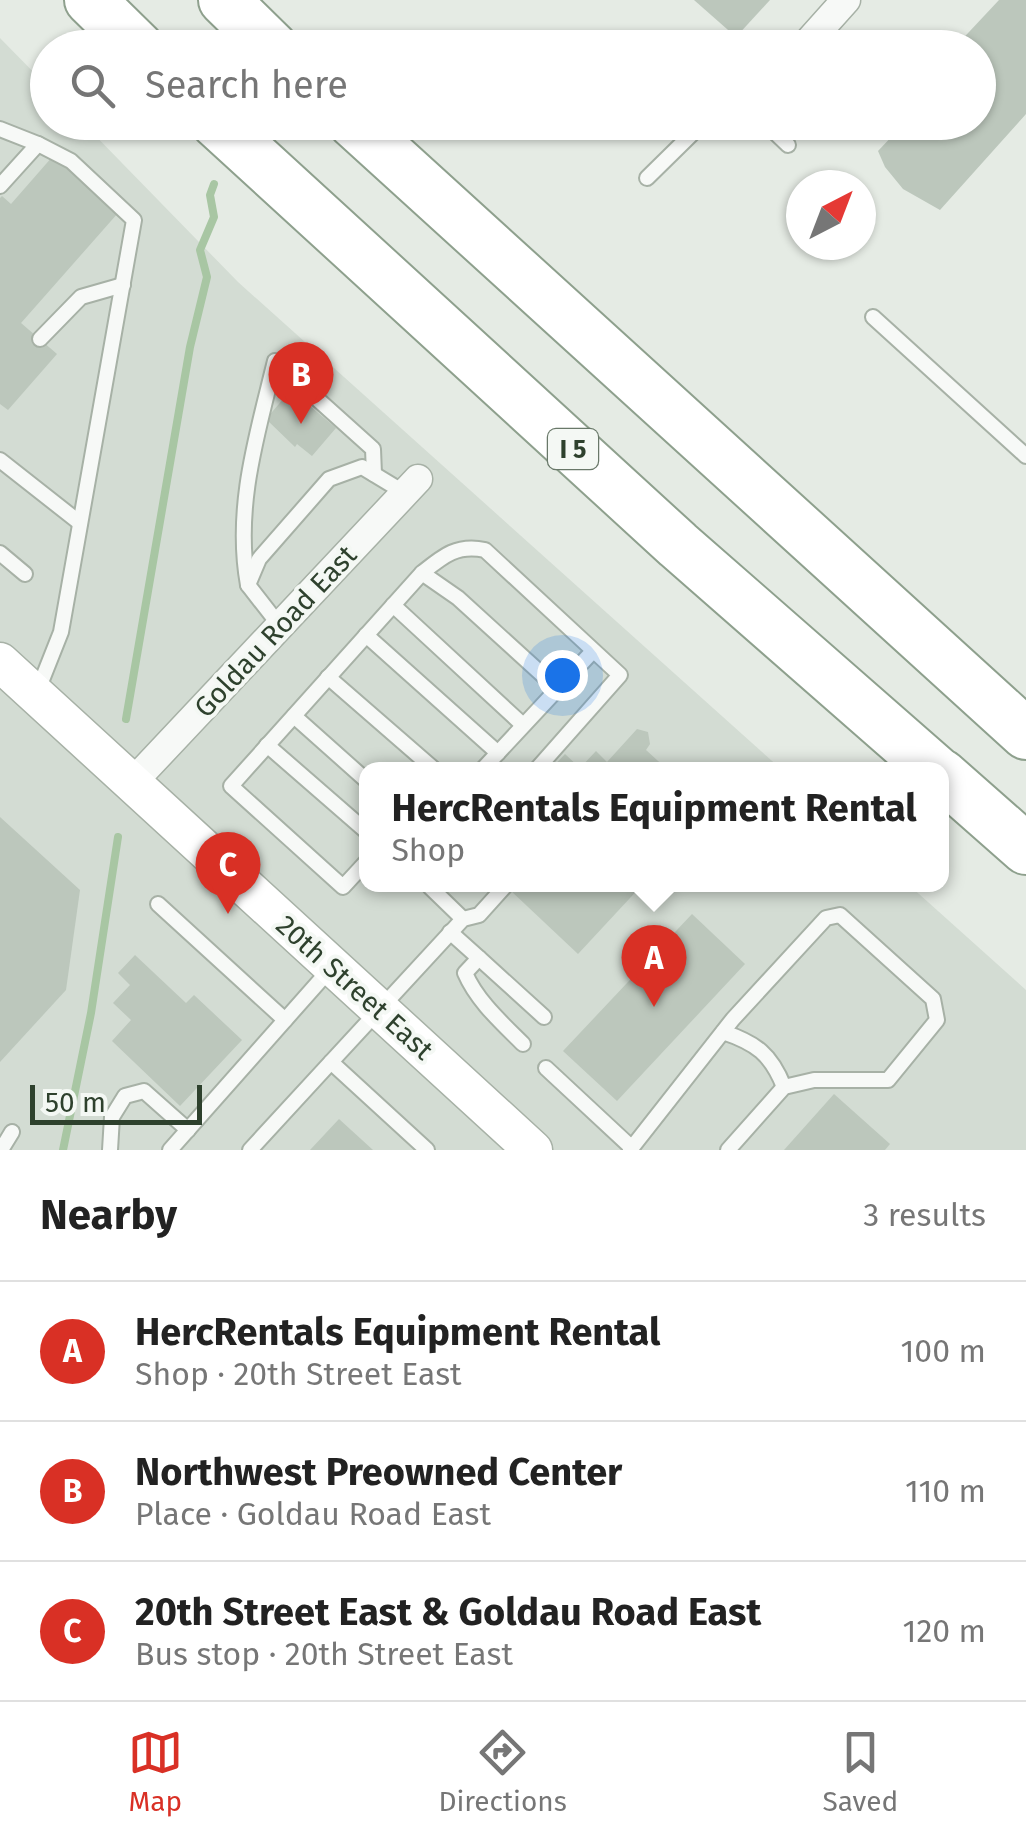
<!DOCTYPE html>
<html lang="en">
<head>
<meta charset="utf-8">
<style>
	:root { --surface:#fff; --page:#f2f2f2; --text:#222; --muted:#767676; --line:#e0e0e0; --accent:#d93025 }
	body { margin:0; font-family:"Fira Sans",sans-serif; background:var(--page); color:var(--text) }
	.compass { position:absolute; left:786px; top:170px; width:90px; height:90px; border-radius:50%; background:var(--surface); box-shadow:0 2px 8px #0004; rotate:42deg }
	.scale { position:absolute; left:30px; bottom:25px; width:172px; box-sizing:border-box; padding-left:10px; border:5px solid #2e412d; border-top:0; font-size:28px; line-height:35px; white-space:nowrap; color:#2e412d; -webkit-text-stroke:8px #f4f8f4; paint-order:stroke }
	.you { position:absolute; left:562px; top:675px; width:35px; height:35px; margin:-25px; border:8px solid #fff; border-radius:50%; background:#1a73e8; box-shadow:0 0 0 15px #1a73e833 }
	.badge { display:grid; place-items:center; width:65px; height:65px; border-radius:50%; background:var(--accent); color:#fff; font-size:32px; font-weight:700 }
	.pin { position:absolute; translate:-50% -82px; filter:drop-shadow(0 2px 5px #0008) }
	.pin::after { content:''; position:absolute; top:52px; width:35px; height:30px; background:inherit; clip-path:polygon(0 0,100% 0,50% 100%) }
	.popup { position:absolute; left:359px; top:762px; width:590px; height:130px; box-sizing:border-box; display:grid; place-content:center; border-radius:20px; background:var(--surface); filter:drop-shadow(0 2px 8px #0005); font-size:32px; white-space:nowrap; color:var(--muted) }
	.popup b { font-size:38px; color:var(--text) }
	.popup::after { content:''; position:absolute; left:50%; top:100%; margin-left:-20px; border:20px solid transparent; border-top-color:var(--surface) }
	.list { margin:0; padding:0; list-style:none }
	h2 { display:flex; justify-content:space-between; align-items:center; height:130px; margin:0; padding:0 40px; font-size:42px }
	h2 small { font-size:32px; font-weight:400; color:var(--muted) }
	.list li { display:grid; grid-template-columns:65px 1fr auto; gap:30px; align-items:center; box-sizing:border-box; height:140px; padding:0 40px; border-top:2px solid var(--line) }
	.list b { display:block; font-size:38px; white-space:nowrap }
	.list p { margin:0; font-size:32px; white-space:nowrap; color:var(--muted) }
	.list em { font-size:32px; font-style:normal; color:var(--muted) }
	.icon { flex:none; width:55px; height:55px; fill:none; stroke:currentColor; stroke-width:2; stroke-linecap:round; stroke-linejoin:round }
	.map { position:relative; flex:none; width:1026px; height:1150px; overflow:hidden }
	.search { position:absolute; background:var(--surface); box-shadow:0 2px 8px #0004; left:30px; right:30px; top:30px; height:110px; display:flex; align-items:center; gap:25px; box-sizing:border-box; padding:0 35px; border-radius:55px; color:var(--muted); font-size:38px }
	.sheet { height:550px; background:var(--surface) }
	nav { display:flex; justify-content:space-around; align-items:center; box-sizing:border-box; height:140px; border-top:2px solid var(--line); background:var(--surface); font-size:28px; color:var(--muted) }
	nav a { display:grid; justify-items:center; gap:5px }
	nav .on { color:var(--accent) }
	.map>svg:first-child { display:block }
</style>
</head>
<body>
<div class="map">
<svg width="1026" height="1150" viewBox="0 0 1026 1150">
	<rect width="100%" height="100%" fill="#e5ebe4"/>
	<polygon fill="#d3dcd3" points="0,38 47,86 48,122 83,123 238,282 781,769 367,770 367,884 909,885 1026,990 1026,1150 0,1150"/>
	<g fill="none" stroke-linecap="round" stroke-linejoin="round">
		<g stroke="#a8c6a3" stroke-width="8">
			<polyline points="126,719 190,347 207,277 200,250 214,217 210,195 214,184"/>
			<polyline points="63,1150 91,1013 118,837"/>
		</g>
	</g>
	<g fill="#bcc7bc">
		<polygon points="694,0 770,0 736,37"/>
		<polygon points="999,0 1026,0 1026,114 940,210 903,189 885,167 878,151 896,132 886,122 978,122 978,48 954,48"/>
		<polygon points="53,156 118,213 21,323 57,354 8,410 0,404 0,198 2,196 11,204"/>
		<polygon points="291,390 336,428 312,456 297,444 295,447 266,419"/>
		<polygon points="637,729 648,732 650,744 646,750 668,770 550,770 565,754 580,768 596,751 607,762"/>
		<polygon points="0,817 80,890 66,990 0,1062"/>
		<polygon points="515,884 643,884 578,954 510,890"/>
		<polygon points="692,914 745,964 617,1101 563,1051"/>
		<polygon points="135,955 186,1003 194,995 242,1040 180,1106 112,1041 131,1020 113,1003 130,985 118,973"/>
		<polygon points="834,1094 890,1144 885,1150 784,1150"/>
		<polygon points="339,1119 373,1150 310,1150"/>
	</g>
	<g fill="none" stroke-linecap="round" stroke-linejoin="round">
		<g stroke="#a7b1a6" stroke-width="18">
			<g id="lane">
				<polyline points="764,122 788,145"/>
				<polyline points="0,129 38,144 71,161 134,220 61,632 38,690"/>
				<polyline points="647,178 704,122"/>
				<polyline points="0,186 38,144"/>
				<polyline points="873,317 1026,456"/>
				<polyline points="40,339 81,297 123,285"/>
				<polyline points="0,460 80,523"/>
				<polyline points="0,553 25,574"/>
				<polyline points="422,573 458,598 558,689"/>
				<path d="M248,585C234,508 257,435 275,361L373,449L374,474"/>
				<polyline points="393,605 523,725"/>
				<polyline points="280,626 248,585 259,559 329,479 362,467 405,493"/>
				<polyline points="366,635 498,753"/>
				<polyline points="328,677 435,770"/>
				<polyline points="294,716 367,781"/>
				<polyline points="267,745 367,832"/>
				<polyline points="482,770 593,651"/>
				<path d="M367,861L343,887L231,786L422,573C443,556 457,544 485,550L620,675L536,770"/>
				<polyline points="432,884 430,887 463,919"/>
				<polyline points="158,904 285,1020"/>
				<path d="M450,932L479,958L465,973C477,1001 502,1023 523,1044"/>
				<polyline points="479,958 544,1017"/>
				<path d="M723,1032C756,1043 771,1054 784,1087"/>
				<polyline points="546,1068 632,1148"/>
				<polyline points="1,1150 12,1132"/>
				<polyline points="110,1150 112,1117 125,1096 144,1091 188,1130"/>
				<polyline points="170,1150 332,967"/>
				<polyline points="250,1150 331,1062"/>
				<polyline points="427,1150 331,1062 463,919 479,915 507,884"/>
				<polyline points="630,1150 733,1019 826,918 840,915 933,999 937,1020 888,1080 814,1080 784,1087 728,1150"/>
			</g>
		</g>
		<g stroke="#a7b1a6" stroke-width="31">
			<g id="street">
				<polyline points="803,48 846,0"/>
				<polyline points="132,783 418,479"/>
			</g>
		</g>
		<g stroke="#a7b1a6" stroke-width="41">
			<polyline id="secondary" points="0,662 533,1150"/>
		</g>
		<g stroke="#8ea08d" stroke-width="54">
			<g id="highway">
				<polyline points="90,0 139,48"/>
				<polyline points="224,0 273,48"/>
				<polyline points="216,122 678,545 935,770"/>
				<polyline points="353,122 1026,734"/>
				<polyline points="942,775 1026,849"/>
			</g>
		</g>
		<use href="#lane" stroke="#f7f9f7" stroke-width="14"/>
		<use href="#street" stroke="#f7f9f7" stroke-width="28"/>
		<use href="#secondary" stroke="#fff" stroke-width="38"/>
		<use href="#highway" stroke="#fff" stroke-width="50"/>
	</g>
	<g text-anchor="middle" stroke-width="8" stroke-linejoin="round" paint-order="stroke">
		<rect fill="#f4f8f4" stroke="#697869" stroke-width="2.5" x="548" y="429" width="50" height="40" rx="8"/>
		<g font-size="25" font-weight="bold" fill="#2e412d">
			<text x="573" y="458">I 5</text>
		</g>
		<g font-size="28" fill="#2e412d" stroke="#f4f8f4">
			<text transform="translate(275 631) rotate(-47)" y="10">Goldau Road East</text>
			<text transform="translate(355 987) rotate(42)" y="10">20th Street East</text>
		</g>
	</g>
</svg>
<svg class="compass" viewBox="-18 -18 36 36"><path d="M0-13l5 13h-10z" fill="#e53935"/><path d="M0 13l5-13h-10z" fill="#767676"/></svg>
<div class="scale">50 m</div>
<div class="you"></div>
<div class="pin badge" style="left:654px;top:1007px">A</div>
<div class="popup"><b>HercRentals Equipment Rental</b>Shop</div>
<div class="pin badge" style="left:301px;top:424px">B</div>
<div class="pin badge" style="left:228px;top:914px">C</div>
<div class="search"><svg class="icon" aria-label="search" viewBox="0 0 24 24"><circle cx="10" cy="10" r="6"/><path d="M15 15l6 6"/></svg>Search here</div>
</div>
<section class="sheet">
<h2>Nearby<small>3 results</small></h2>
<ul class="list">
<li><span class="badge">A</span><div><b>HercRentals Equipment Rental</b><p>Shop · 20th Street East</p></div><em>100 m</em></li>
<li><span class="badge">B</span><div><b>Northwest Preowned Center</b><p>Place · Goldau Road East</p></div><em>110 m</em></li>
<li><span class="badge">C</span><div><b>20th Street East &amp; Goldau Road East</b><p>Bus stop · 20th Street East</p></div><em>120 m</em></li>
</ul>
</section>
<nav>
<a class="on"><svg class="icon" aria-label="map" viewBox="0 0 24 24"><path d="M3 6l6-2 6 2 6-2v14l-6 2-6-2-6 2zM9 4v14M15 6v14"/></svg>Map</a>
<a><svg class="icon" aria-label="directions" viewBox="0 0 24 24"><path d="M12 3l9 9-9 9-9-9zM9 14v-3h6M13 9l2 2-2 2"/></svg>Directions</a>
<a><svg class="icon" aria-label="saved" viewBox="0 0 24 24"><path d="M7 4h10v16l-5-4-5 4z"/></svg>Saved</a>
</nav>
</body>
</html>
